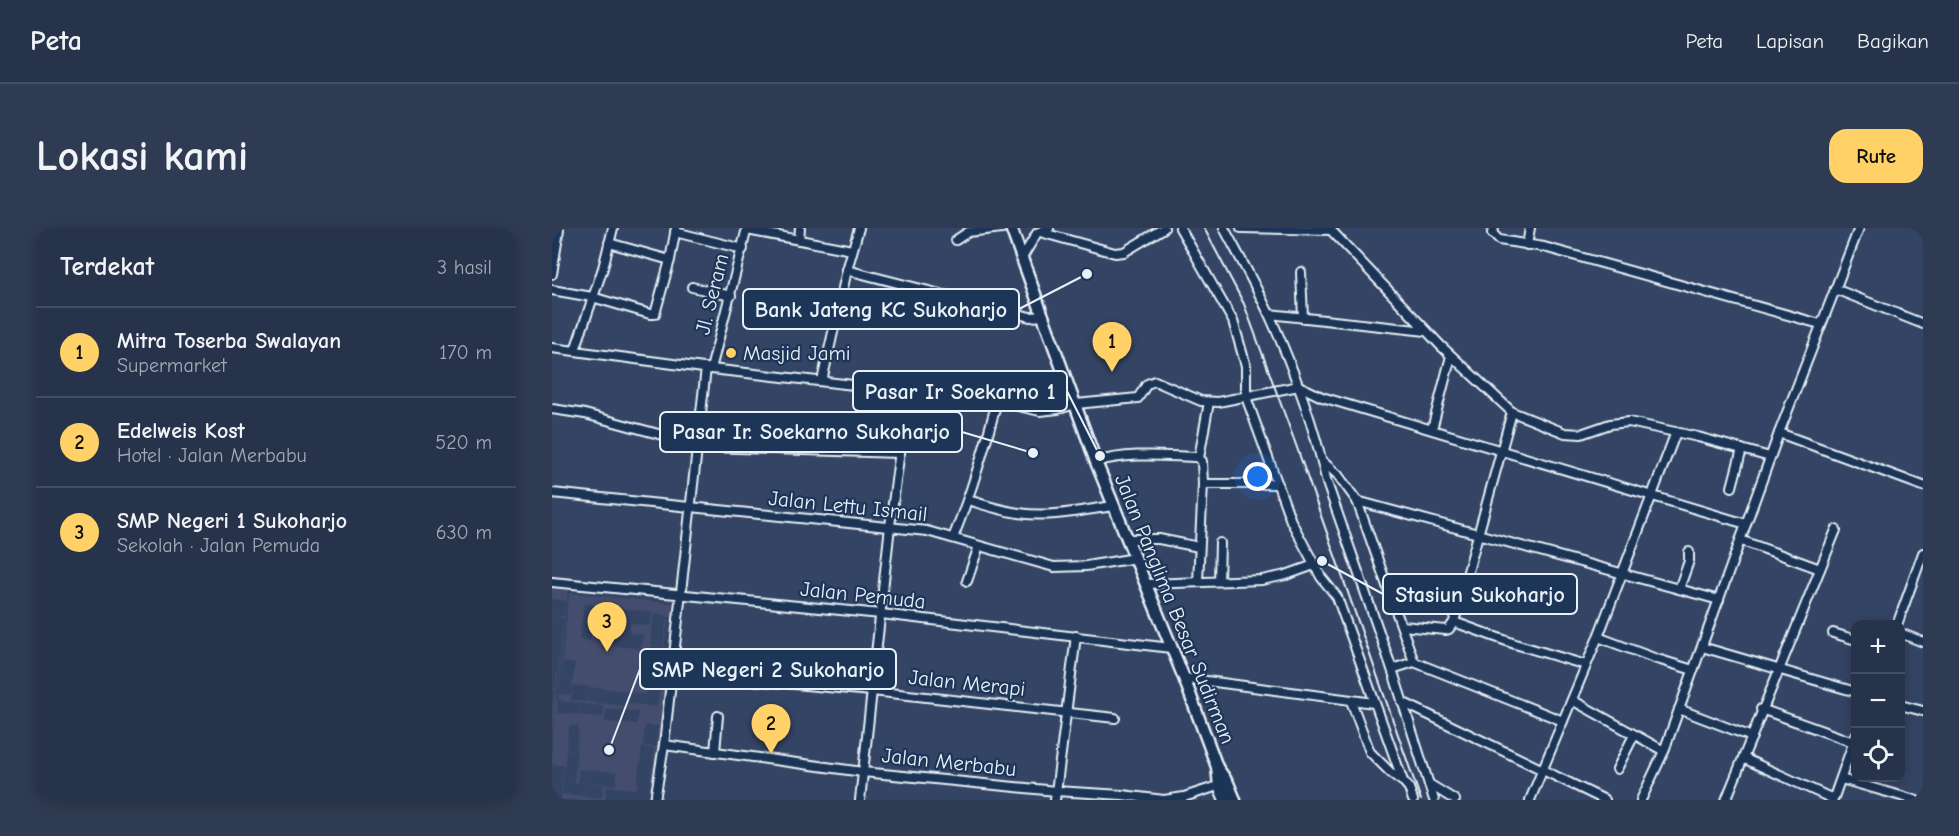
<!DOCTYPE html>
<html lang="id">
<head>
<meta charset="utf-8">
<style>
	:root { --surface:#27334b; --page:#2f3b52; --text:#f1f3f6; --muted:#a4aab5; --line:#434e63; --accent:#ffd166 }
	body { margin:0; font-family:"Comic Neue",sans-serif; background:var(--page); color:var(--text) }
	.controls { position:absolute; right:18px; bottom:18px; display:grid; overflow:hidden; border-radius:12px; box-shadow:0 3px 15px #0003 }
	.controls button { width:54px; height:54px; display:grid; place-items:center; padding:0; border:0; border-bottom:2px solid var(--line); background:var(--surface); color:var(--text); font:30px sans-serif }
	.you { position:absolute; left:706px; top:249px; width:21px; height:21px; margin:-15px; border:4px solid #fff; border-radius:50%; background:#1a73e8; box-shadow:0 0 0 9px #1a73e833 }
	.badge { display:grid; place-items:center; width:39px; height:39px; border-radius:50%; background:var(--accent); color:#111; font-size:20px; font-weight:700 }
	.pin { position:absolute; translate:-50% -50px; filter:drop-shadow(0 2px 3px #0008) }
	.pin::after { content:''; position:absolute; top:32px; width:21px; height:18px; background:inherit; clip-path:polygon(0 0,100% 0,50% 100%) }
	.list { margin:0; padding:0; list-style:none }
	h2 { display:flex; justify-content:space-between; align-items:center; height:78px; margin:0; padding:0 24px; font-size:26px }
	h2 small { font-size:20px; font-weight:400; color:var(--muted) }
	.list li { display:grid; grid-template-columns:39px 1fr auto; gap:18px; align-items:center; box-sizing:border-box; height:90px; padding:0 24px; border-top:2px solid var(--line) }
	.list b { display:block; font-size:22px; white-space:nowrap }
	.list p { margin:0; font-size:20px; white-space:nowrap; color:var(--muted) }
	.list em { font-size:20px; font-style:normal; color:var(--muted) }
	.icon { flex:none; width:33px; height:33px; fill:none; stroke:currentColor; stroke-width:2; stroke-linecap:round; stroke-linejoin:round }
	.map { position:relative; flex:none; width:1371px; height:572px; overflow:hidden; border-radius:18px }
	header { display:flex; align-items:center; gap:36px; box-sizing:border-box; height:84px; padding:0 30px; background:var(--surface); border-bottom:2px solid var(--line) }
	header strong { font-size:28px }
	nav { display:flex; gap:33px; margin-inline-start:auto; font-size:21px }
	.intro { display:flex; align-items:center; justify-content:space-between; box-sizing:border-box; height:144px; padding:0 36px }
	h1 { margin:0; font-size:42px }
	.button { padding:15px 27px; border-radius:18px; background:var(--accent); color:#111; font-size:21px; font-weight:700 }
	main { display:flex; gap:36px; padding:0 36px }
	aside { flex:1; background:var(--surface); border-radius:18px; box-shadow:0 3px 15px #0003 }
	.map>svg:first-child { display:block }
</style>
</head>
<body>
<header>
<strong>Peta</strong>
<nav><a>Peta</a><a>Lapisan</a><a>Bagikan</a></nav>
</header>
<div class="intro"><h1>Lokasi kami</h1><a class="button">Rute</a></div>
<main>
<aside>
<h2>Terdekat<small>3 hasil</small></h2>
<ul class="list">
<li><span class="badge">1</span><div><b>Mitra Toserba Swalayan</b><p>Supermarket</p></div><em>170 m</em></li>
<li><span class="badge">2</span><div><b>Edelweis Kost</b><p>Hotel · Jalan Merbabu</p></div><em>520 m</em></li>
<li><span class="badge">3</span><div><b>SMP Negeri 1 Sukoharjo</b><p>Sekolah · Jalan Pemuda</p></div><em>630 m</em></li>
</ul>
</aside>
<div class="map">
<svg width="1371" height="572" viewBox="0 0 1371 572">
	<rect width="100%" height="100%" fill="#344464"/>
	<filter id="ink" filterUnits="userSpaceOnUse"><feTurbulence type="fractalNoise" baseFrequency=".0167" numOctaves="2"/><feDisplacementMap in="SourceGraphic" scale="12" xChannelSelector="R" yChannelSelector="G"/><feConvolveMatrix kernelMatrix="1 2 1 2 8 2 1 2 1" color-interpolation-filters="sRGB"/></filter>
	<g filter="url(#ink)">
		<g fill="#444e6e" fill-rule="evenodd">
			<polygon points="0,359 16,361 0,504 0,488 12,390 0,387 12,388 14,373 0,371"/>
			<path d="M17,365L125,376L114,483H111L100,572H97L100,539L87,538L85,561L55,558L53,571L59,572H9L10,553L0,551L10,552L12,538L0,536V516L4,472L14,473L6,470ZM32,376L43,377L38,413L27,411ZM44,378L100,384L98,398L78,395L77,405L91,407L89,421L58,417L60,403L72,404L73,395L42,391ZM102,385L115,387L111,418L98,416ZM116,389H121L115,440L110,439ZM100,417L112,419L105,479L76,475L78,465L94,467ZM11,434L23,435L19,467L7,466ZM21,457L37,459L35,474L19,472ZM37,459L76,463L75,478L36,474ZM6,473L28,475L27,487L5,485ZM29,476L52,478L51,489L28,487ZM54,481L86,484L85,496L53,494ZM93,497L106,498L104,519L91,518ZM17,498L27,499L24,523L14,522ZM90,519L102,521L101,539L88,538ZM14,523L25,524L22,554L51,557L50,570L10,566ZM26,541L65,544L64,557L26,554Z"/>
		</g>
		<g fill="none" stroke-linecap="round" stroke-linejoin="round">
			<g stroke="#e8f1f8" stroke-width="12">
				<g id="street">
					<polyline points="628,0 681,93 694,138 694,169 739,293 769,349 785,369 851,553 857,560 861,572"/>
					<path d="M672,0C687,28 703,56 717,86C741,139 762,197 775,255L840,441L882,572"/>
					<polyline points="689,0 779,2"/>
					<polyline points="777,0 889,118 960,184 1013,205 1029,206 1058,196 1077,194 1146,209 1218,229"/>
					<polyline points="942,0 940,5 947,12 992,19 1268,96"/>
					<polyline points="195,2 300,22"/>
					<polyline points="123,4 191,21"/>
					<polyline points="488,4 563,25 572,24 612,0"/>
					<polyline points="247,12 248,0"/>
					<polyline points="404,12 416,4 450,0"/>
					<polyline points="57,15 118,32"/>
					<polyline points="975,17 978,0"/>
					<polyline points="470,30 485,5 497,0"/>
					<polyline points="295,42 478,89 492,88"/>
					<polyline points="749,44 751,90"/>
					<polyline points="0,46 7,2"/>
					<polyline points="140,59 179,68"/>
					<polyline points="1283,61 1371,96"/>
					<polyline points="0,62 40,69 98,86 103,86 118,32 124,0"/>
					<polyline points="717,86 874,103"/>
					<polyline points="0,120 159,141 445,173 488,183 506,181 524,176 586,170 595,156 603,153 649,173 666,174 747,158 770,169 1194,296"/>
					<polyline points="23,122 51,40 61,0"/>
					<polyline points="159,141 195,0"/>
					<polyline points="270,153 295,42 307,0"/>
					<polyline points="0,181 33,186 154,219 348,225"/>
					<polyline points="880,201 899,128"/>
					<polyline points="1227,205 1371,258"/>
					<polyline points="647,230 657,174"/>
					<polyline points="770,233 786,247 805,273 862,434"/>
					<path d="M544,234C578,224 610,228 645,229L650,233L651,256L646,353"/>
					<polyline points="651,256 726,256"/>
					<polyline points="1180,259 1190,221"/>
					<polyline points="0,265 375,303 502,339 534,338 584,330"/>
					<path d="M416,272C433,277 450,283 467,285C498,290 531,282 562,278"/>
					<polyline points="805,273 1167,372"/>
					<path d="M401,310C419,265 433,220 445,173"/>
					<polyline points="576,311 607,311 647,319"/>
					<polyline points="1188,312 1268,341"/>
					<polyline points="415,353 427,318"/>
					<polyline points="667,353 668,315"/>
					<polyline points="0,354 329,386 619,420"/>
					<polyline points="594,356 710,352 734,347 762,337"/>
					<polyline points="1127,361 1137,333 1137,324"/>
					<polyline points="902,394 963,416 1034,437"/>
					<polyline points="1345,397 1371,325"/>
					<polyline points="850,398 894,402 897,401 902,394 960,184"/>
					<polyline points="1281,405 1304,412"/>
					<polyline points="1348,405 1371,414"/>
					<polyline points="1046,409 1102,430 1141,442"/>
					<polyline points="1150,419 1304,464"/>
					<polyline points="840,441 862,434 1011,493"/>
					<polyline points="120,445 320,463 563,490"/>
					<polyline points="632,450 822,475"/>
					<polyline points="1020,472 1112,523"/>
					<polyline points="799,473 818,524 839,545 850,553"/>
					<polyline points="850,474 1053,572"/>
					<polyline points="1348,477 1371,483"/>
					<polyline points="1127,481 1200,509"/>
					<polyline points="1209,481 1301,514"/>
					<polyline points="112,517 311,544 504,563 570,567 612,572 632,569 672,556"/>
					<polyline points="163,524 166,488"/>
					<polyline points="1191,530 1281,571"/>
					<polyline points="1065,541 1082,507"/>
					<polyline points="1289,551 1363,572"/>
					<polyline points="877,556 903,572"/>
					<polyline points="103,572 112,517 154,140"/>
					<polyline points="308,572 338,298 356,162"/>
					<polyline points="503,572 524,408"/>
					<polyline points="978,572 1046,409 1124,204"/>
					<polyline points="1089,572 1112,523 1227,205 1307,0"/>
					<polyline points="1174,572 1284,302"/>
					<polyline points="1281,572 1304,507"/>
				</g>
			</g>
			<g stroke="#e8f1f8" stroke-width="15">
				<g id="secondary">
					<polyline points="459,0 544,234 632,450 665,539 667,558 673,572"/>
					<polyline points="667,542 676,555 683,572"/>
				</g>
			</g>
			<use href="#street" stroke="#1d3557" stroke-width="8"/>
			<use href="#secondary" stroke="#1d3557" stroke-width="10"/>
			<polyline stroke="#e8f1f8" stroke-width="2" points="652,0 692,76 744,217 869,572"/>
		</g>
	</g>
	<circle fill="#ffd166" stroke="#1d3557" stroke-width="2" cx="179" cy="125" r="6"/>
	<g text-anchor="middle" stroke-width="4.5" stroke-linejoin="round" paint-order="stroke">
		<g font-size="21" fill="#e8f1f8" stroke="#1d3557">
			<text transform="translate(160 66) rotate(-76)" y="7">Jl. Seram</text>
			<text transform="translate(296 278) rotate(6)" y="7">Jalan Lettu Ismail</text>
			<text transform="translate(311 367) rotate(6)" y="7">Jalan Pemuda</text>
			<text transform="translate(623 381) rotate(68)" y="7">Jalan Panglima Besar Sudirman</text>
			<text transform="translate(415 455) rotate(6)" y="7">Jalan Merapi</text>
			<text transform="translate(397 534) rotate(6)" y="7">Jalan Merbabu</text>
		</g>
		<g font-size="21" fill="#e8f1f8" stroke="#1d3557" text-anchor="start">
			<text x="191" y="132">Masjid Jami</text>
		</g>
	</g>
	<path fill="none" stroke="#e8f1f8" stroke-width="2" d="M535 46L467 81M548 228L515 163M481 225L410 204M770 333L831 366M57 522L88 441"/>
	<g fill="#e8f1f8" stroke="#1d3557" stroke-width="2">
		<circle cx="535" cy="46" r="6"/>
		<circle cx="548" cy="228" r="6"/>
		<circle cx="481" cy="225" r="6"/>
		<circle cx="770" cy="333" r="6"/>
		<circle cx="57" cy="522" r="6"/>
	</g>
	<g fill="#1d3557" stroke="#e8f1f8" stroke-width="2">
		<rect x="191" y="61" width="276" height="40" rx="6"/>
		<rect x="301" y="143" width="214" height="40" rx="6"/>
		<rect x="108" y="184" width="302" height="40" rx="6"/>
		<rect x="831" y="346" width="194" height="40" rx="6"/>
		<rect x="88" y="421" width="256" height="40" rx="6"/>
	</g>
	<g font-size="22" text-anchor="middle" font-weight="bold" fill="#e8f1f8">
		<text x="329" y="89">Bank Jateng KC Sukoharjo</text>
		<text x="408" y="171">Pasar Ir Soekarno 1</text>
		<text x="259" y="211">Pasar Ir. Soekarno Sukoharjo</text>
		<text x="928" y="374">Stasiun Sukoharjo</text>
		<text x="216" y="449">SMP Negeri 2 Sukoharjo</text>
	</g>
</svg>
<div class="controls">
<button>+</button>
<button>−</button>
<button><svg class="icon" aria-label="locate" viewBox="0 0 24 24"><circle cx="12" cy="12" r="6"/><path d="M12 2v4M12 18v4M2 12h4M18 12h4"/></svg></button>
</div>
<div class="you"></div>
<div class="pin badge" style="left:560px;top:144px">1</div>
<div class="pin badge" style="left:219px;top:526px">2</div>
<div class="pin badge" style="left:55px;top:424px">3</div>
</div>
</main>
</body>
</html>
